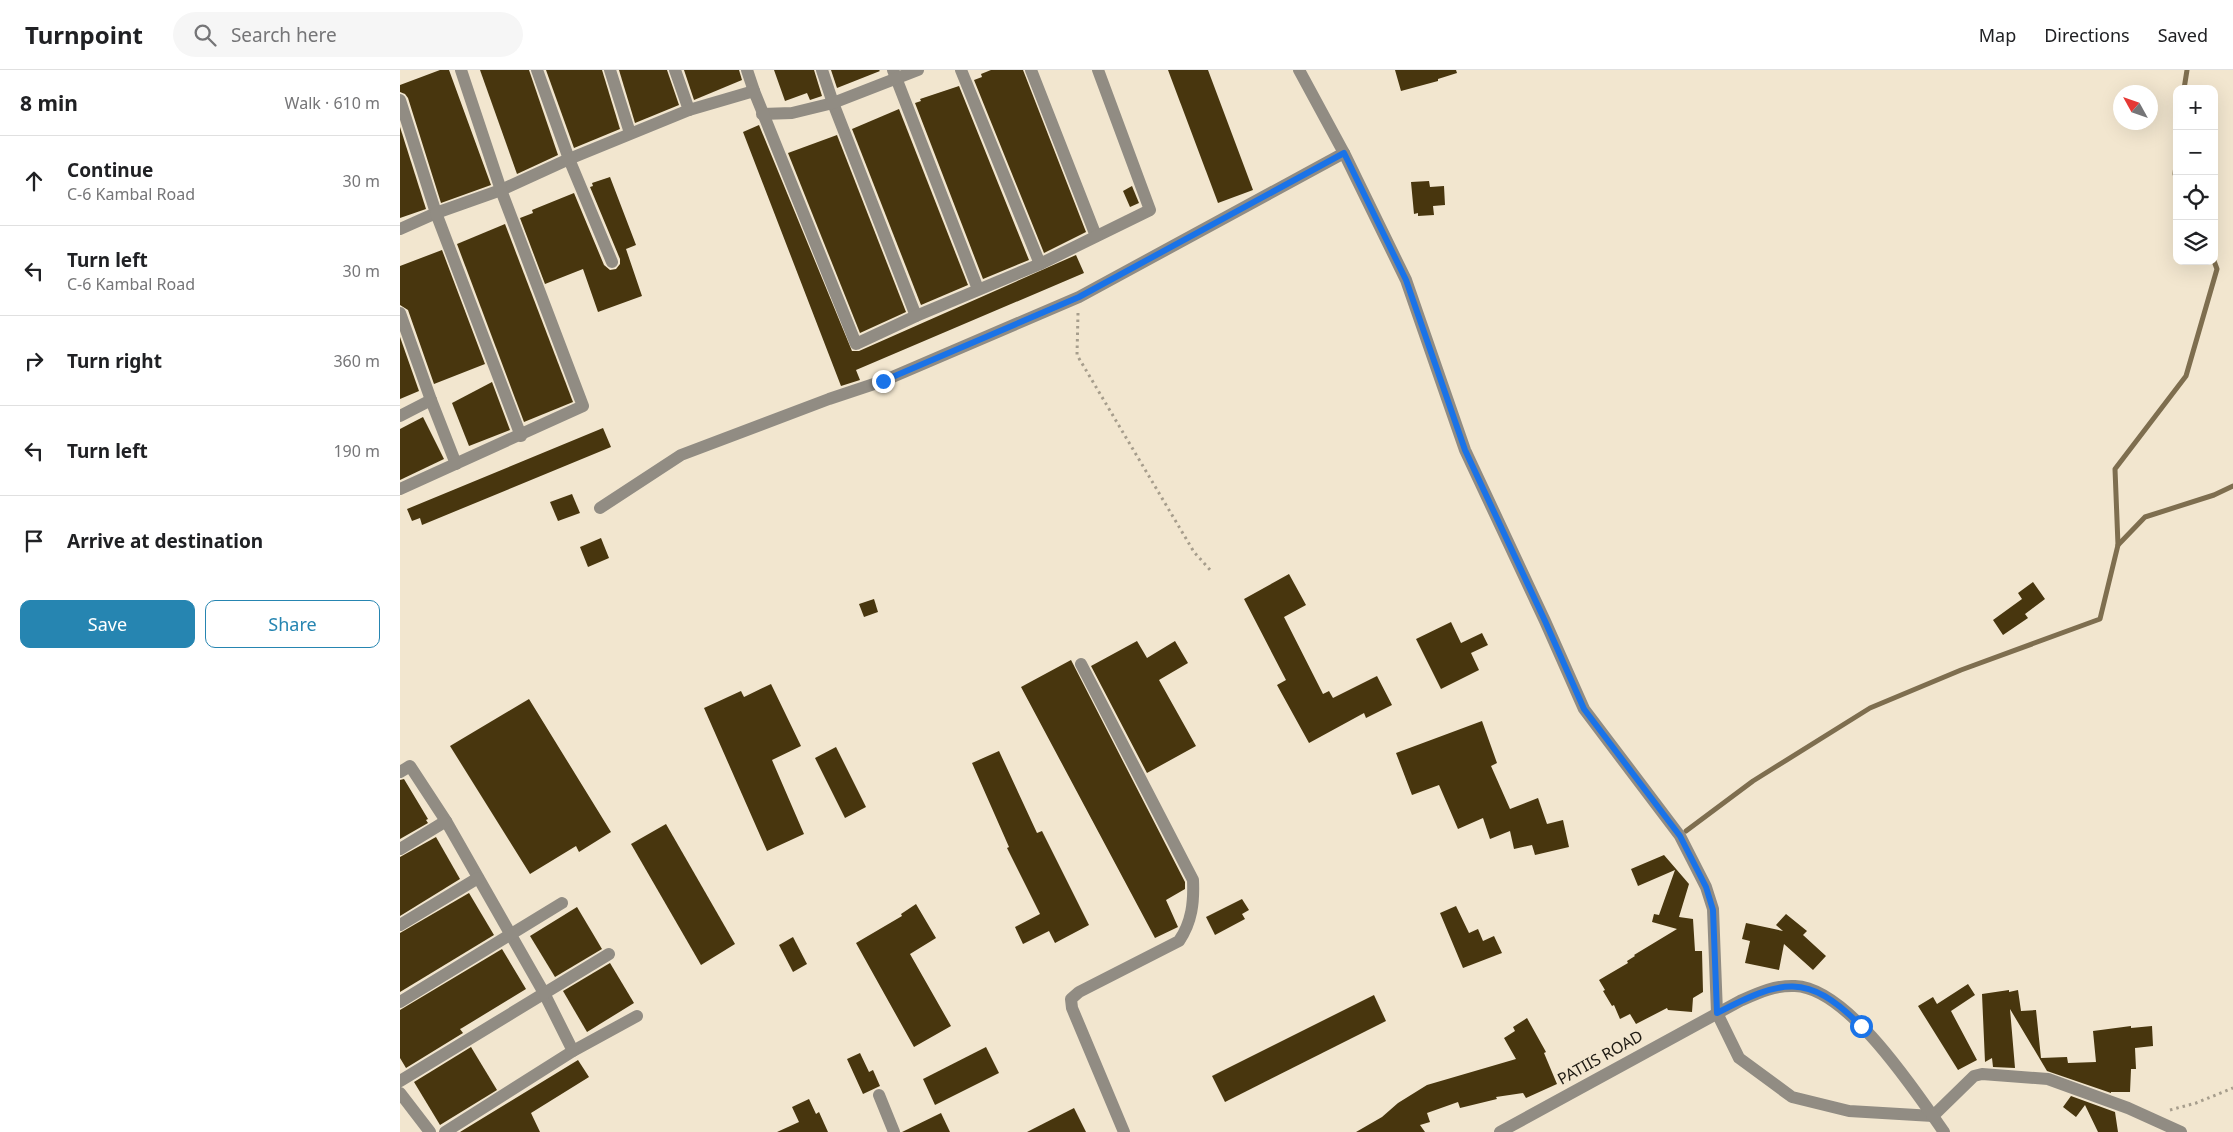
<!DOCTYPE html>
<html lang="en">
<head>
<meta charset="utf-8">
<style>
	:root { --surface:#fff; --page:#f6f6f6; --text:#202124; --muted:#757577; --line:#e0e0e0; --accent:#2685b1 }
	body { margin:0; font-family:"Noto Sans",sans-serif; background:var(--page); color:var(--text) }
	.controls { position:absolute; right:15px; top:15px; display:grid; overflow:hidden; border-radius:10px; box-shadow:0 5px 20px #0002 }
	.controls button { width:45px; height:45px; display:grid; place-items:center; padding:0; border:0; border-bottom:1px solid var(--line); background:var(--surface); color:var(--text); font:25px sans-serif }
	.compass { position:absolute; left:1713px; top:15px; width:45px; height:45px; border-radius:50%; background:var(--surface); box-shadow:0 5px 20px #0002; rotate:310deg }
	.stop { position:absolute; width:15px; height:15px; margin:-11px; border:4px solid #1a73e8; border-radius:50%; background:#fff }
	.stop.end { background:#1a73e8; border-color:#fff; box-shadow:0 1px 5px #0008 }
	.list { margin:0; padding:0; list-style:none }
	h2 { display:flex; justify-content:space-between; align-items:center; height:65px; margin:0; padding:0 20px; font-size:21px }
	h2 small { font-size:16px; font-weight:400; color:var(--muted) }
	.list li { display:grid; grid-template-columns:32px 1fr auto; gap:15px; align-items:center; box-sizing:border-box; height:90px; padding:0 20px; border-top:1px solid var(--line) }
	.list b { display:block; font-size:19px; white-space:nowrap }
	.list p { margin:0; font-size:16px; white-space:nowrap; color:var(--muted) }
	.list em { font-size:16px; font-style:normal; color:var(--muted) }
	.actions { display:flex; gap:10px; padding:15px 20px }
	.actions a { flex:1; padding:11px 0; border:1px solid var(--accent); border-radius:10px; text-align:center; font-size:18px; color:var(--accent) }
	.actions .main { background:var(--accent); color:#fff }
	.icon { flex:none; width:28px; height:28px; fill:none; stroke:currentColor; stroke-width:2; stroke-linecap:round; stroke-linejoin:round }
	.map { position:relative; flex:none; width:1833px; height:1062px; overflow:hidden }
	header { display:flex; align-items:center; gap:30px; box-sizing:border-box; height:70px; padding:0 25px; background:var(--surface); border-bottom:1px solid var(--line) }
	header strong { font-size:24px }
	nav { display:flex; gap:28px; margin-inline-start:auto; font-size:18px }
	.search { width:350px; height:45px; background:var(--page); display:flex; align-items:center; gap:12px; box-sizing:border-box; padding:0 18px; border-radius:28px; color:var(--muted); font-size:19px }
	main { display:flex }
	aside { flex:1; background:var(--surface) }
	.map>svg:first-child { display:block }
</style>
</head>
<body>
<header>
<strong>Turnpoint</strong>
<div class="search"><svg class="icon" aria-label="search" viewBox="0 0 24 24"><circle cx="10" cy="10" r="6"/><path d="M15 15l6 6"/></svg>Search here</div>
<nav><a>Map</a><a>Directions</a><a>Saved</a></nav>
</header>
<main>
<aside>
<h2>8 min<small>Walk · 610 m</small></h2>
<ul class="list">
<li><svg class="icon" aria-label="ahead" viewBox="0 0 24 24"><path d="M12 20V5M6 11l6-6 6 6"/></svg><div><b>Continue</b><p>C-6 Kambal Road</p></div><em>30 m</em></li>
<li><svg class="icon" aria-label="left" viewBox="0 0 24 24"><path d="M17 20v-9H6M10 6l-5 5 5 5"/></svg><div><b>Turn left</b><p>C-6 Kambal Road</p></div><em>30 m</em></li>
<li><svg class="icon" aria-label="right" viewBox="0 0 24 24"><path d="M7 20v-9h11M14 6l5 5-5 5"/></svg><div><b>Turn right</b></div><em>360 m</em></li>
<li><svg class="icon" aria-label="left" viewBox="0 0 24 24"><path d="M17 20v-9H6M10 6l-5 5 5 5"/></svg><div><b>Turn left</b></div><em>190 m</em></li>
<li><svg class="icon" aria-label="arrive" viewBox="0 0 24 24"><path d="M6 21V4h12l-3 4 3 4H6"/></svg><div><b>Arrive at destination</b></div></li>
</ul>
<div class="actions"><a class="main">Save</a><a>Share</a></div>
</aside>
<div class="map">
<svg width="1833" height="1062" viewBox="0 0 1833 1062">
	<rect width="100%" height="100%" fill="#f2e6cf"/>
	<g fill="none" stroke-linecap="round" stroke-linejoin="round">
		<g stroke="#7e6e4f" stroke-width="5">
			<polyline points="1784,19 1787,0"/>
			<polyline points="1777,85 1775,104 1777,109"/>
			<polyline points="1718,475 1745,447 1814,425 1833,416"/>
			<polyline points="1286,761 1353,711 1470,638 1561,600 1700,549 1718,475 1715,399 1786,306 1817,199 1814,191"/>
		</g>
	</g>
	<g fill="#48360e">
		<polygon points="40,0 49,0 91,115 41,133 8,28 5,24 0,22 0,15"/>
		<polygon points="80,0 129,0 158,85 117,104"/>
		<polygon points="146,0 202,0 220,59 174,78"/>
		<polygon points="219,0 267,0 279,35 235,53"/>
		<polygon points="284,0 339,0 342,10 294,30"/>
		<polygon points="374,0 414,0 422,26 410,30 407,23 385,31"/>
		<polygon points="431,0 479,0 480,1 437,18"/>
		<polygon points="591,0 623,0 686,162 644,183 574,10 582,7 581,4"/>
		<polygon points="768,0 808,0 853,120 818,133"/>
		<polygon points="995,0 1056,0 1057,3 1038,9 1038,11 1001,21"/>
		<polygon points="559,16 629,190 583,209 515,33 521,31 520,29"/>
		<polygon points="499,39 568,215 521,235 452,59"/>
		<polygon points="359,55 452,281 459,281 676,185 684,203 456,300 460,310 441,316 343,62"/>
		<polygon points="0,57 26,139 0,148"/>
		<polygon points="437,65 506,242 460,263 388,83"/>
		<polygon points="210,107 236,175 226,179 242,226 198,242 183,199 145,214 120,148 133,143 132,140 174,123 204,195 210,200 216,199 220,194 220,189 190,117 193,116 192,113"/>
		<polygon points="1029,111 1030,117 1044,116 1045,135 1033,136 1034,145 1018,146 1018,143 1014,144 1011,112"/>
		<polygon points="732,116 739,133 730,137 723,121"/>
		<polygon points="105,154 173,332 124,352 57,174"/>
		<polygon points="42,180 85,294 34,314 8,240 0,235 0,196"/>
		<polygon points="0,267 19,321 0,329"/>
		<polygon points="92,312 110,360 69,376 52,333"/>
		<polygon points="23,347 44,389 0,410 0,359"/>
		<polygon points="203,358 211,377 22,455 20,448 12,451 7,439"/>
		<polygon points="172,424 180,443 158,451 150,432"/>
		<polygon points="201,468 209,488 188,497 180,477"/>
		<polygon points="889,504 906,535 884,547 923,624 929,621 933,628 977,606 992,635 966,648 964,643 909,673 877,615 886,610 844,529"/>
		<polygon points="1633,512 1645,529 1625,544 1628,548 1603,565 1593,550 1622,529 1618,523"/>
		<polygon points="474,529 478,542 464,547 459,534"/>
		<polygon points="1051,552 1061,573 1082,563 1088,575 1071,583 1079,600 1041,619 1016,569"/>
		<polygon points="737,571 747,588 775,571 788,593 759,610 796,676 747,703 691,596"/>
		<polygon points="671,590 785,812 785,819 766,830 778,857 755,868 621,617"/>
		<polygon points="371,614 401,676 372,690 404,764 367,781 304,638 341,621 344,627"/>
		<polygon points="129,629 211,762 179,782 176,776 130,804 50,676"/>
		<polygon points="1082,651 1097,693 1091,696 1110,739 1138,728 1147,754 1163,750 1169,777 1135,785 1132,775 1114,779 1110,761 1090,769 1083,748 1058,759 1039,715 1012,725 996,683"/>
		<polygon points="436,677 466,737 445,748 415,688"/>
		<polygon points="599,681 637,763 642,761 689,855 655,873 649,861 623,874 615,857 640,844 607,778 609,777 572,693"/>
		<polygon points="4,709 28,749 26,750 28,753 0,769 0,710"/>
		<polygon points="266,754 335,874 301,895 231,774"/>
		<polygon points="36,767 60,809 0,846 0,787"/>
		<polygon points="1264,785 1289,814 1279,847 1293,849 1295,881 1302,881 1303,922 1293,928 1292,942 1268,940 1267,938 1236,954 1230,944 1220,949 1214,935 1212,936 1203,921 1205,920 1199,910 1228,893 1227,891 1235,886 1234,885 1277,859 1252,852 1254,844 1259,845 1275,800 1238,816 1231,799"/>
		<polygon points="69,823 94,865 0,922 0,863"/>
		<polygon points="842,829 849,840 842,844 845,849 815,865 806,847"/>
		<polygon points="516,834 536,868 510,884 551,956 514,977 456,873 502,846 501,844"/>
		<polygon points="1056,836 1069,863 1078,859 1083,871 1094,866 1102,883 1063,898 1040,843"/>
		<polygon points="177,837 202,879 155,907 130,866"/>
		<polygon points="1386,844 1407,861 1403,865 1426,886 1413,900 1384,874 1379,900 1345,893 1350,871 1342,869 1346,853 1383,861 1376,855"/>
		<polygon points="393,867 407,894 393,902 379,875"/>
		<polygon points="102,879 126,919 62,958 60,959 63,963 6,998 0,988 0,940"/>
		<polygon points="210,893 234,933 187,962 163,921"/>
		<polygon points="1568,914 1575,925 1551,941 1577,990 1558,1000 1518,936 1533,927 1537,934"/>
		<polygon points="1609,920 1609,922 1618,920 1621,941 1636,940 1641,988 1667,987 1668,993 1696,992 1693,961 1731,956 1731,958 1752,956 1753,976 1735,978 1736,999 1731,999 1730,1022 1711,1022 1711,1023 1647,1001 1610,939 1615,998 1593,997 1592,988 1585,992 1582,924"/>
		<polygon points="974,925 986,951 825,1032 812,1006"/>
		<polygon points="1127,948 1146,982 1144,983 1157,1014 1126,1028 1123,1023 1096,1027 1097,1029 1060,1038 1058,1032 1027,1043 1030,1052 1020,1055 1025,1062 956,1062 982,1047 998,1033 1027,1015 1116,989 1104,968 1115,961 1113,957"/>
		<polygon points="71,977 97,1020 40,1055 14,1012"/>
		<polygon points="586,977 599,1003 535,1035 523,1009"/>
		<polygon points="460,983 469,1002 473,1000 480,1016 463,1024 447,989"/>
		<polygon points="178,990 189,1007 131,1043 140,1062 60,1062"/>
		<polygon points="1671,1026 1715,1042 1718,1062 1698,1062 1685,1035 1676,1047 1663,1037"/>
		<polygon points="409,1029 416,1044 419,1042 428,1062 377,1062 399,1052 392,1037"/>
		<polygon points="674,1038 686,1062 627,1062"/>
		<polygon points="541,1043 550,1062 502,1062"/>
	</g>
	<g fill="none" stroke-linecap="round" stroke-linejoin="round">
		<g stroke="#a69d8c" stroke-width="3" stroke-dasharray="2.5 4" stroke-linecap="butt">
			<polyline points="678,243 677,285 794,482 812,502"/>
			<polyline points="1770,1040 1796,1033 1833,1018"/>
		</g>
		<g stroke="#918c83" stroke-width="12">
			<polyline points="137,0 169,89 212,192"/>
			<polyline points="210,0 230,63"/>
			<polyline points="275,0 289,40"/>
			<polyline points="347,0 354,21"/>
			<polyline points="422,0 433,33 516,246"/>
			<polyline points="493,0 578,219"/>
			<polyline points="561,0 640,194"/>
			<polyline points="631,0 696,166"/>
			<polyline points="899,0 944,83 1006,210 1065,380 1145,551 1184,639 1280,766 1306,817 1313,839 1317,943 1339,988 1392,1027 1449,1041 1533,1046 1574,1006 1582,1004 1648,1009 1728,1038 1781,1062"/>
			<polyline points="0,30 36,143 0,159"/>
			<polyline points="362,44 392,43 433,33 518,0"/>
			<polyline points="0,243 31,330 56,394"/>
			<polyline points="0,346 31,330"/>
			<polyline points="121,366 36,143 101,120 169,89 289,40 354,21 456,274 516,246 640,194 750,140 698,0"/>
			<polyline points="0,419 183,336 101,120 61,0"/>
			<polyline points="200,438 281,385 429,329 483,311 679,227 944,83"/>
			<path d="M681,594L793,810C794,832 792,852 779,871L679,922L671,929L672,938L724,1062"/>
			<polyline points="0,702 10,696 46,751 144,923 173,981 237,946"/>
			<polyline points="0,779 46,751"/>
			<polyline points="0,855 78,808"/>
			<polyline points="0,932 162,833"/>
			<polyline points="0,1011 209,884"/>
			<polyline points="0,1023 30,1062"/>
			<polyline points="479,1025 494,1062"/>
			<polyline points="45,1062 173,981"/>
			<path d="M1100,1062L1340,931C1358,923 1375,915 1395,916C1448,918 1515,1021 1544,1062"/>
		</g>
	</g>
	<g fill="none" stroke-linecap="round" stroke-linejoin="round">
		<path stroke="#1a73e8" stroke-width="6" d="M483,311L679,227L944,83L1006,210L1065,380L1145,551L1184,639L1280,766L1306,817L1313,840L1317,943C1381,910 1407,901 1461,956"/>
	</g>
	<g text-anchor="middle" stroke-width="5" stroke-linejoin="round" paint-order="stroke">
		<g font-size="16" fill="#1e1a12" stroke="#f2e6cf">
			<text transform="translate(1200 987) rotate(-29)" y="6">PATIIS ROAD</text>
		</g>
	</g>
</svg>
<div class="controls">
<button>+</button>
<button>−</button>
<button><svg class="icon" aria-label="locate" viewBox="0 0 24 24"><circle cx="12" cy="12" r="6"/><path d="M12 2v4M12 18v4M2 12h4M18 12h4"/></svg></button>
<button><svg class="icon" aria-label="layers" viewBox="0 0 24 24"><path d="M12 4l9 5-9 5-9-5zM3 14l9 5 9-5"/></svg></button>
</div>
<svg class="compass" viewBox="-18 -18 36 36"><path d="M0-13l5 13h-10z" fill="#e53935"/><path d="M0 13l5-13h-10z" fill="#757577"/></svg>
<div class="stop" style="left:1461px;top:956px"></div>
<div class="stop end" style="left:483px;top:311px"></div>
</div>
</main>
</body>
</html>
